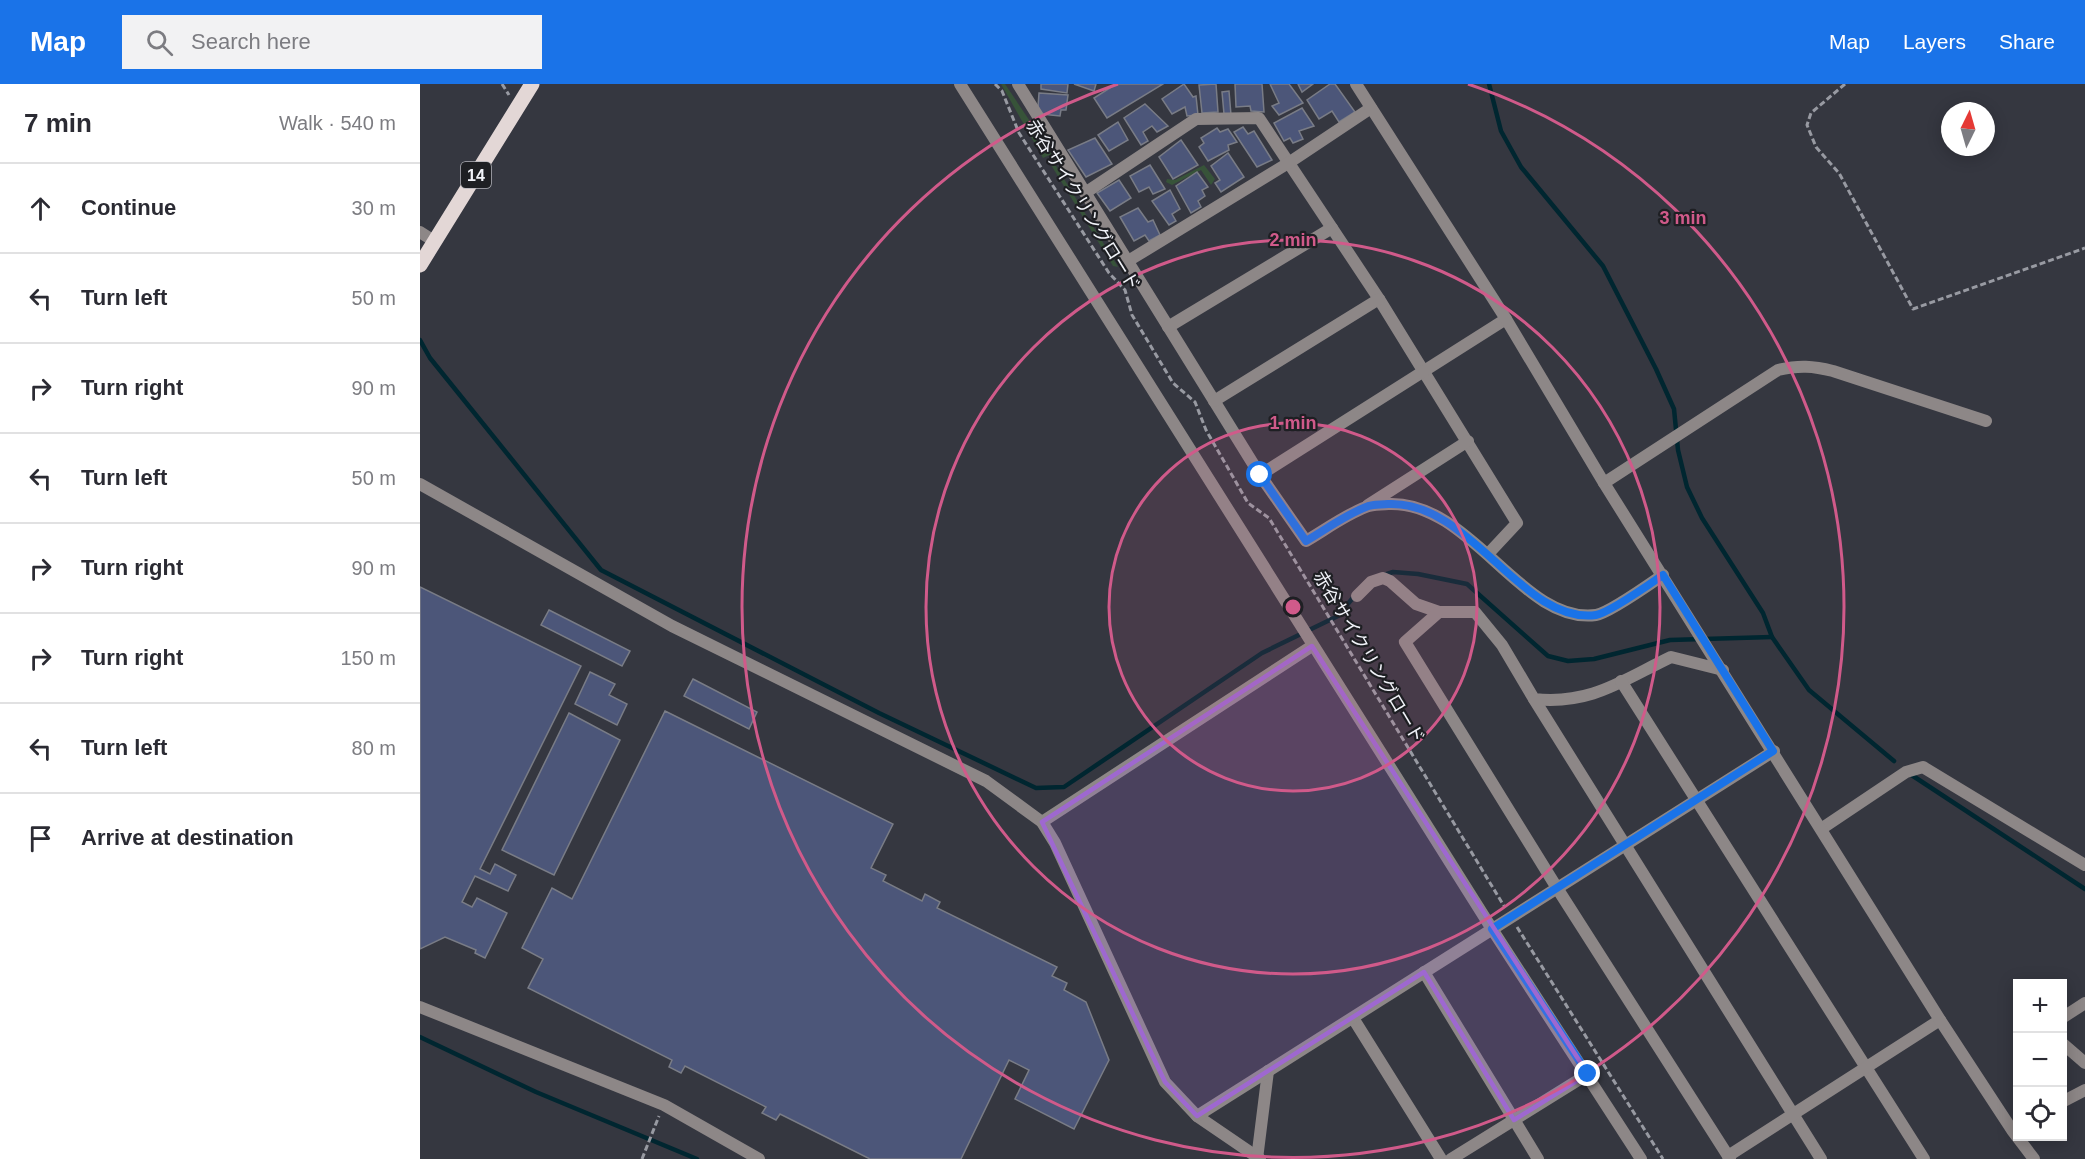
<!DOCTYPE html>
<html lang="en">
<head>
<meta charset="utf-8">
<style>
	:root { --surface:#fff; --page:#f2f2f3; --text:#2b2b33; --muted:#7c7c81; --line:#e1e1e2; --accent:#1a73e8 }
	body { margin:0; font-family:Helvetica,"Noto Sans JP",sans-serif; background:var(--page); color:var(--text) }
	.controls { position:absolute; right:18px; bottom:18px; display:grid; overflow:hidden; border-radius:0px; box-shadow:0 3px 15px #0003 }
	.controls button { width:54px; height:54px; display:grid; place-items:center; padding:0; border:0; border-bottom:2px solid var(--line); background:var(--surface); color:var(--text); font:30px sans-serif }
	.compass { position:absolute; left:1521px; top:18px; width:54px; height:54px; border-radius:50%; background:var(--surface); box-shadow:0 3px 15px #0003; rotate:5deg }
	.stop { position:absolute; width:18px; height:18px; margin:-14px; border:4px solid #1a73e8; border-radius:50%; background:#fff }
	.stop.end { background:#1a73e8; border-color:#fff; box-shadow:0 2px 6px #0008 }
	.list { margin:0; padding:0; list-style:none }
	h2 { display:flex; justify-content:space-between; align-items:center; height:78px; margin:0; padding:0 24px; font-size:26px }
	h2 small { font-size:20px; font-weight:400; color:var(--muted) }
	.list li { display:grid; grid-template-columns:39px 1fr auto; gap:18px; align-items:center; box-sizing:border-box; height:90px; padding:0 24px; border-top:2px solid var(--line) }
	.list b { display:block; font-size:22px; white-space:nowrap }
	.list em { font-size:20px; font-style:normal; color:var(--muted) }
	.icon { flex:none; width:33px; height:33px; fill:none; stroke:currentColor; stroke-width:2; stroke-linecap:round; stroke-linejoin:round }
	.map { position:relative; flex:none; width:1665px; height:1075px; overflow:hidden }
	header { display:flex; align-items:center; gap:36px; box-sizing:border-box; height:84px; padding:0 30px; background:var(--accent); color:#fff }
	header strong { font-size:28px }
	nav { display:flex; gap:33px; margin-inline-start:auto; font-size:21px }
	.search { width:420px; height:54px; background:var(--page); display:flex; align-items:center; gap:15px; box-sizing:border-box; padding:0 21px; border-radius:0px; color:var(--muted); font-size:22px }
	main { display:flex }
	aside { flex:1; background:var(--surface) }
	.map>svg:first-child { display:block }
</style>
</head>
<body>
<header>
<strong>Map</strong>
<div class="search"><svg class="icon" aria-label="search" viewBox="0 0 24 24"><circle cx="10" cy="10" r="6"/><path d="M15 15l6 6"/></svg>Search here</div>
<nav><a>Map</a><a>Layers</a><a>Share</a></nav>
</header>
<main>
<aside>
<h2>7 min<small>Walk · 540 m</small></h2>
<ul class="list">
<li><svg class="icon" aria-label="ahead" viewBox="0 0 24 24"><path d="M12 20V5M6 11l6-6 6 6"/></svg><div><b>Continue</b></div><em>30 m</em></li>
<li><svg class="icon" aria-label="left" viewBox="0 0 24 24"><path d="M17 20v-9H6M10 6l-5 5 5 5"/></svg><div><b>Turn left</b></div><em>50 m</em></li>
<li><svg class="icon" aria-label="right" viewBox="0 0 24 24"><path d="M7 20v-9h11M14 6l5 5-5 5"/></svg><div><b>Turn right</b></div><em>90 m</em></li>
<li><svg class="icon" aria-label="left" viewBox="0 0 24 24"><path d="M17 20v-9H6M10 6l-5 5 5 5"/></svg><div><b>Turn left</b></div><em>50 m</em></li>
<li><svg class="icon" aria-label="right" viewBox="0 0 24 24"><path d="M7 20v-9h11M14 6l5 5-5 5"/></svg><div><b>Turn right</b></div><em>90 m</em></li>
<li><svg class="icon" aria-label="right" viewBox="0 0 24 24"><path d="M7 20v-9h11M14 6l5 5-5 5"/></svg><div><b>Turn right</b></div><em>150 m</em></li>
<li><svg class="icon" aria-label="left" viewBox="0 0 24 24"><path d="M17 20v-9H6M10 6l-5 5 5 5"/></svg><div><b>Turn left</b></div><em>80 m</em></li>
<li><svg class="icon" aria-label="arrive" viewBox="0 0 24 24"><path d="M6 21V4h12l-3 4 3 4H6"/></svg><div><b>Arrive at destination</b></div></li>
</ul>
</aside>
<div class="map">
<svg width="1665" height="1075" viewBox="0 0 1665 1075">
	<rect width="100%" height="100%" fill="#353740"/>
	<g fill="#375339">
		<polygon points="581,0 585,0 632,70 623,74"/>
		<polygon points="628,76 633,77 698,183 693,182"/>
		<polygon points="784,81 795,95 791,101 781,86 752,101 746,98 747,95 755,96"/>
	</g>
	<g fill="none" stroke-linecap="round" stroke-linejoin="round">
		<g stroke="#002630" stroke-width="4.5">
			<polyline points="1069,0 1081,47 1101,83 1183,182 1236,285 1254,325 1258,366 1267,403 1282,434 1343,529 1352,553 1389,606 1474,677"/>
			<polyline points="0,256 10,274 181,486 459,629 616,704 644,703 842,569 918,532 936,510"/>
			<polyline points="964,491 973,488 998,490 1047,500 1128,572 1148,577 1174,575 1250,556 1352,553"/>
			<polyline points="1490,690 1665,805"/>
			<polyline points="0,953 116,1008 277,1075"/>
		</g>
	</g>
	<g fill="#4c5679" stroke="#797c86" stroke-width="1.5">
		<polygon points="621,0 648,0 647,9 621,5"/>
		<polygon points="654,0 676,0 674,7"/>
		<polygon points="696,0 743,0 687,34 674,14"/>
		<polygon points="764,0 773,13 776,12 778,31 767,32 765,23 752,30 742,15"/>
		<polygon points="796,0 798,28 782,29 779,1"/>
		<polygon points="815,0 842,0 844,28 831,27 830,22 816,23"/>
		<polygon points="850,0 869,0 883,19 859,31 852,22 859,19"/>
		<polygon points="878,0 893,0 882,8"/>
		<polygon points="910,0 915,0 935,28 919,38 912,27 899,35 887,16"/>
		<polygon points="809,7 811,31 804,30 802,8"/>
		<polygon points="619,9 648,11 646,26 641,26 640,32 621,30 618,23"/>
		<polygon points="725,20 748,42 737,48 732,42 723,48 728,57 721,61 704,34"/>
		<polygon points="882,24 894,42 879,47 883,55 873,59 870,54 864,57 854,39"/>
		<polygon points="698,38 708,56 689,67 678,51"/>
		<polygon points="823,43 828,50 834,47 852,76 837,83 814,48"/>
		<polygon points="797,44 800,48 808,45 817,58 808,61 809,66 788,77 779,63 784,59 781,54"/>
		<polygon points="675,54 692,80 666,93 648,66"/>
		<polygon points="761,56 778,81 753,95 739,73"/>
		<polygon points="808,69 824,93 801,108 795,99 800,96 791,82"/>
		<polygon points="730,81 745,105 733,110 729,103 719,108 710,92"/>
		<polygon points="777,88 788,103 782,106 785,112 778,117 781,123 771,129 756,102"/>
		<polygon points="699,96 711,114 690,127 677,109"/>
		<polygon points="750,106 760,125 752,130 756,137 749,141 732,117"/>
		<polygon points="718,124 728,138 733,136 740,151 729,157 725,151 714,157 700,133"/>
		<polygon points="0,503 161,582 60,785 70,790 75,780 96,791 88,807 55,792 42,818 52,823 57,814 87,829 65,874 55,869 56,866 25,853 0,865"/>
		<polygon points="129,526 210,567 202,582 121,541"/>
		<polygon points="170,588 195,600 189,611 207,620 197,641 155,620"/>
		<polygon points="273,595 337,628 329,645 264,612"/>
		<polygon points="245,627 473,740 451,784 466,791 463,797 502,817 505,810 520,818 517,824 637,883 632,892 647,899 644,906 666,918 689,976 654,1045 595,1015 609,986 589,976 541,1075 450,1075 360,1030 356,1036 342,1029 346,1023 265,982 261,989 249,983 252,976 108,904 123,875 102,864 132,804 152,815"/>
		<polygon points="149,629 200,656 134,791 82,766"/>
	</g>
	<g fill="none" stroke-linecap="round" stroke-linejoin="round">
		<g stroke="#989aa2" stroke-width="3" stroke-dasharray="6 3" stroke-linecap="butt">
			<polyline points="82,0 89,11"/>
			<polyline points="575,0 582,7 599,49 689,189 705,206 712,231 753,299 775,318 786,346 828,419 849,434 1084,822"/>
			<polyline points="1425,0 1391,29 1387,41 1396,63 1419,89 1493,225 1665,164"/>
			<polyline points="1097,843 1243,1075"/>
			<polyline points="222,1075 239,1032"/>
		</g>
		<g stroke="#8d8787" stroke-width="12">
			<path d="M598,0L840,391L886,457C905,446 925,431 946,423C952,420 961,421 968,420C1051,416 1102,541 1176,531C1189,529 1230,500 1243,491"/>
			<polyline points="665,109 776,35 839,34 959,215 1097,439 1069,469"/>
			<polyline points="0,148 14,157"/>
			<polyline points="708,177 870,78 951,24"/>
			<polyline points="748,243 912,144"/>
			<polyline points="794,317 959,215"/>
			<polyline points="840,391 1086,235"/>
			<path d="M1184,399L1358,286C1379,281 1393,282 1413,287L1566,337"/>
			<polyline points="948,421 1048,357"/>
			<polyline points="937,512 951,498 963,494 970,497 996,520 1019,528"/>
			<path d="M1303,586L1251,573C1201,597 1171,621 1114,615L1082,561L1055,528H1019L985,558L1137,804L1310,1075"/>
			<polyline points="1201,597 1504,1075"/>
			<polyline points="1114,615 1401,1075"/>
			<polyline points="1401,745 1486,688 1503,683 1665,781"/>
			<polyline points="1072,845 1221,1075"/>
			<polyline points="1004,888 1118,1075"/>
			<polyline points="0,923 244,1021 339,1075"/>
			<polyline points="933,934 1021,1075"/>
			<polyline points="1642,934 1665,919"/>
			<polyline points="1642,959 1665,979"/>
			<polyline points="777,1032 840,1075"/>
			<polyline points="1308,1072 1520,936"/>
			<polyline points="837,1075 848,987"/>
			<polyline points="1031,1075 1168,990"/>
		</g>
		<g stroke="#8d8787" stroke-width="12">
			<polyline points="540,0 1072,845"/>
			<polyline points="936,0 1086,235 1184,399 1520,936 1592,1046 1614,1075"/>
			<polyline points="0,400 252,542 566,697 622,738 635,759 745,998 777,1032 1354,667"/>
			<polyline points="622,738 892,562"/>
			<polyline points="1642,1018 1665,1006"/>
		</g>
		<polyline stroke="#e3d7d6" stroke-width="15" points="0,181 112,0"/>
	</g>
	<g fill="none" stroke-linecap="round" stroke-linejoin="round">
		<path stroke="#1a73e8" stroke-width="8" d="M840,391L886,457C905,446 925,431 946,423C952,420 961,421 968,420C1051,416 1102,541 1176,531C1189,529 1230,500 1243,491L1353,667L1072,845L1168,990"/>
	</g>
	<path fill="#9e68d0" fill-opacity="0.2" stroke="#9e68d0" stroke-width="4.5" stroke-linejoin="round" d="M892,562L1168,990L1094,1036L1004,888L777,1032L745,998L622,738Z"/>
	<circle cx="873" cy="523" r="184" fill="#d05a8a" fill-opacity=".12"/>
	<g fill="none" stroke="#d05a8a" stroke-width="3">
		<circle cx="873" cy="523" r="184"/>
		<circle cx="873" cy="523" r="367"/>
		<path d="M1048 0A551 551 0 1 1 698 0"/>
	</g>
	<g text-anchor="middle" stroke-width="4.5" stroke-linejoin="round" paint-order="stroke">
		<rect fill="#1e1f23" stroke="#b2b3b9" stroke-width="1.5" x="41" y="78" width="30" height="26" rx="4.5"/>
		<g font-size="16" font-weight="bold" fill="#f1f3f9">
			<text x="56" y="97">14</text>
		</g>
		<g font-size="18" fill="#f1f3f9" stroke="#1e1f23">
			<text transform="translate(663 121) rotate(58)" y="6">赤谷サイクリングロード</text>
			<text transform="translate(949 573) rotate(59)" y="6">赤谷サイクリングロード</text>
		</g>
	</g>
	<circle cx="873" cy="523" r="9" fill="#d05a8a" stroke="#1e1f23" stroke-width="3"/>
	<g font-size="18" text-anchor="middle" font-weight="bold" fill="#d05a8a" stroke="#1e1f23" stroke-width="4.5" stroke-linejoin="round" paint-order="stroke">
		<text x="1263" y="140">3 min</text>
		<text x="873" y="162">2 min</text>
		<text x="873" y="345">1 min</text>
	</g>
</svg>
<div class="controls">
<button>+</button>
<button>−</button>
<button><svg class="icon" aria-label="locate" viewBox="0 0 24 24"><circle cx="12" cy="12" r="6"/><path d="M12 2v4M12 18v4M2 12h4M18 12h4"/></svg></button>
</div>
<svg class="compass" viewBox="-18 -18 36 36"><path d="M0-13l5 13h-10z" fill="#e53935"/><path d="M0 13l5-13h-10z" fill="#7c7c81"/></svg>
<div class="stop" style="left:840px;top:391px"></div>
<div class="stop end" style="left:1168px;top:990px"></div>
</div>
</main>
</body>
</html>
